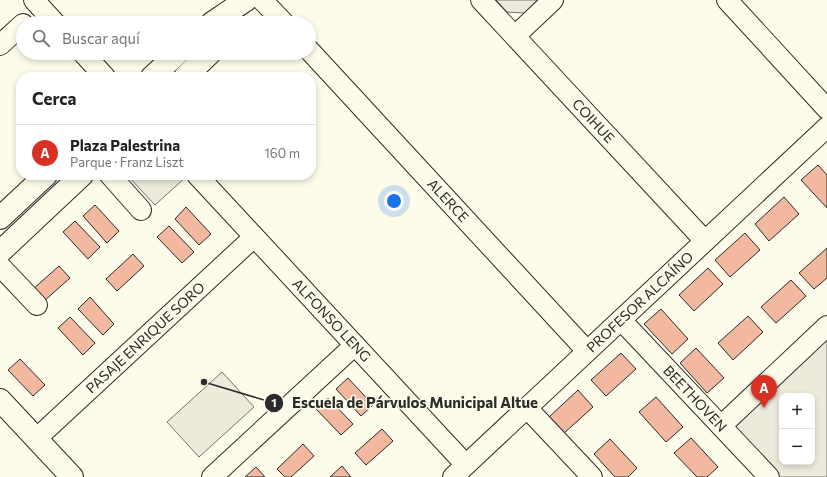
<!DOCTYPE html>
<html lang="es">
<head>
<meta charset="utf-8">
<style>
	:root { --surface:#fff; --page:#f6f6f6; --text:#222; --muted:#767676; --line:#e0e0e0; --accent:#d93025 }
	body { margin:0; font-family:Commissioner,sans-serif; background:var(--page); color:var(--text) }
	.controls { position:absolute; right:12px; bottom:12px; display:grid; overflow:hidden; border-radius:8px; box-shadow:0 2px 6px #0003 }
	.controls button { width:36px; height:36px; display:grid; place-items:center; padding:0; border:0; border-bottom:1px solid var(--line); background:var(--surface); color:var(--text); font:20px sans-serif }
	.you { position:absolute; left:394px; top:201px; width:14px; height:14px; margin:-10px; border:3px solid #fff; border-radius:50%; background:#1a73e8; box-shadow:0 0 0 6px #1a73e833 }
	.badge { display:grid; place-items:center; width:26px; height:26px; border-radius:50%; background:var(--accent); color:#fff; font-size:13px; font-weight:700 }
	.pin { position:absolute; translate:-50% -33px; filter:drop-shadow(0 1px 2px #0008) }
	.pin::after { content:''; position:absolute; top:21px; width:14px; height:12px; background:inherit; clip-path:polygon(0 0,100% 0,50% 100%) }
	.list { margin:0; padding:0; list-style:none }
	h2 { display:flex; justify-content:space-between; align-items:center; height:52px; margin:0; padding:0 16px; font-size:17px }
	h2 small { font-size:13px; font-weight:400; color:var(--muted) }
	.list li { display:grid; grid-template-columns:26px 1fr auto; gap:12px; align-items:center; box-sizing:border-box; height:56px; padding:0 16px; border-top:1px solid var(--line) }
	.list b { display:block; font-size:15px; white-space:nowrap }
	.list p { margin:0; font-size:13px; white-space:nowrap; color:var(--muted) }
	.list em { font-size:13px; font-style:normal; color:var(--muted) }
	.icon { flex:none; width:22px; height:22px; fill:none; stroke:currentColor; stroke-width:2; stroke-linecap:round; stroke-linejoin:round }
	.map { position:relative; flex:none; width:827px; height:477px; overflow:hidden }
	.search { position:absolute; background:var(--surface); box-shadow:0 2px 6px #0003; left:16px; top:16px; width:300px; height:44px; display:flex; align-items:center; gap:10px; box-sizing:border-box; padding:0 14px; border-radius:22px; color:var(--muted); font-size:15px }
	.panel { position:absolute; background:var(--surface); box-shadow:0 2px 6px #0003; left:16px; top:72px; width:300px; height:108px; border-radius:16px }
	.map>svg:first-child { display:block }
</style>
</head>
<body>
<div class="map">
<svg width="827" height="477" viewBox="0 0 827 477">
	<rect width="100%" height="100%" fill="#fdfbea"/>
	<g fill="#ecebdb" stroke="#74746e" fill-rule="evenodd">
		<polygon points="496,0 538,0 524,13 507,12"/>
		<polygon points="127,175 184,175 186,177 155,205"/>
		<path d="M827,336V477H776L732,430ZM782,396H812V462H782Z"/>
		<polygon points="222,372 254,407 199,457 167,422"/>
	</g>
	<g fill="#f2b8a0" stroke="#2b2b2b">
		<polygon points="818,165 827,175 827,208 801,180"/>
		<polygon points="784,197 799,214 769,241 755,224"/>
		<polygon points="95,205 119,231 107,243 83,216"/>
		<polygon points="186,207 211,234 199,245 175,219"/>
		<polygon points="75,221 100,247 88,259 63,232"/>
		<polygon points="169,226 194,252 182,263 157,237"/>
		<polygon points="745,233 760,250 730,277 715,260"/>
		<polygon points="827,248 827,278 814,289 799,273"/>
		<polygon points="133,254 144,266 117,291 106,279"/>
		<polygon points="59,266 70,278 43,302 32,290"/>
		<polygon points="708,268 723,284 694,311 679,295"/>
		<polygon points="791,280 806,296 776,323 761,307"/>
		<polygon points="90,297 114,324 103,335 78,309"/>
		<polygon points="661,309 688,339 672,354 644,324"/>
		<polygon points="748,316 763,332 733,360 718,343"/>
		<polygon points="70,317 95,343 83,355 58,328"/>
		<polygon points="696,348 724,378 707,393 680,363"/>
		<polygon points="621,353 636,369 606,396 591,380"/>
		<polygon points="20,359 45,385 33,396 8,370"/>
		<polygon points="348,378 373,405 361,416 336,389"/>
		<polygon points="578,390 593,407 563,434 548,418"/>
		<polygon points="656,397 683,427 666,442 639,412"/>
		<polygon points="328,398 353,424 341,435 316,409"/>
		<polygon points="382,429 393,441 366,465 355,453"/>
		<polygon points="691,438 718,467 707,477 697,477 674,453"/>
		<polygon points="610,439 637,468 628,477 615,477 594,454"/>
		<polygon points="303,444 314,456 291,477 285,477 277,469"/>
		<polygon points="342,466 351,477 330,477"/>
		<polygon points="256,467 265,477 245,477"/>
	</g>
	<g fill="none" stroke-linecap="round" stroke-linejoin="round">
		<g stroke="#2b2b2b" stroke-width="22">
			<g id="minor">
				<polyline points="34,0 55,23"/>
				<polyline points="262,0 284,23"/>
				<path id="s1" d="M481,0L705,241"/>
				<polyline points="727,0 827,109"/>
				<polyline points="515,36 553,0"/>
				<polyline points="0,45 23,24"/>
				<path id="s2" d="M309,50L587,351"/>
				<polyline points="83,53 105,77"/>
				<polyline points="110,175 141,210"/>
				<path id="s3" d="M197,175L466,465"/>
				<polyline points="0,266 37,305"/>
				<path id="s4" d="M621,320L769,477"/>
				<polyline points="527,408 592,477"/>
				<polyline points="721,426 827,326"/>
				<path id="s5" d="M36,439L254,237"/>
				<polyline points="212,477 355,345"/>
				<path id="s6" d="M453,477L827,127"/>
			</g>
		</g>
		<g stroke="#2b2b2b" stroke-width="24">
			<g id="major">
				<polyline points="212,23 246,0"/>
				<polyline points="152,77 178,53"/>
				<polyline points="185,77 210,53"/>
				<polyline points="0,218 46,175"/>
				<polyline points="0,252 82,175"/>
				<polyline points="0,400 72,477"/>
			</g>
		</g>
		<use href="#minor" stroke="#fdfbea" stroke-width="20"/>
		<use href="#major" stroke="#fdfbea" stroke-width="22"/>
	</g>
	<g text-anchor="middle" stroke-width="3" stroke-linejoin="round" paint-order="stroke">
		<g font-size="14" fill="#2b2b2b" stroke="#fdfbea">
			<text dy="5" stroke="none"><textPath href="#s1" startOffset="165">COIHUE</textPath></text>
			<text dy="5" stroke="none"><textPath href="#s2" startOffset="205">ALERCE</textPath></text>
			<text dy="5" stroke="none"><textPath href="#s6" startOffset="256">PROFESOR ALCAÍNO</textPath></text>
			<text dy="5" stroke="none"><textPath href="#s3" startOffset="198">ALFONSO LENG</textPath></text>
			<text dy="5" stroke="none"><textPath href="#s5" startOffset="149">PASAJE ENRIQUE SORO</textPath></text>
			<text dy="5" stroke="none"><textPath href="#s4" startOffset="108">BEETHOVEN</textPath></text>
		</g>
	</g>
	<path fill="none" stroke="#2b2b2b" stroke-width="1.5" d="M204 382L274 403"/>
	<g fill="#2b2b2b" stroke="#fdfbea" stroke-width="1.5">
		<circle cx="204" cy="382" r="4"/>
		<circle cx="274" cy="403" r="10"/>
	</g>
	<g font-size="12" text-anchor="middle" font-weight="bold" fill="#fff">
		<text x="274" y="407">1</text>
	</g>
	<g font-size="15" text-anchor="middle" font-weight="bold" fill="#2b2b2b" stroke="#fdfbea" stroke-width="3" stroke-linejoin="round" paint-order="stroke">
		<text x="415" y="408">Escuela de Párvulos Municipal Altue</text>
	</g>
</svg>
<div class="controls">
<button>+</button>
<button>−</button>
</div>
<div class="you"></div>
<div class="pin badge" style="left:764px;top:408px">A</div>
<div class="search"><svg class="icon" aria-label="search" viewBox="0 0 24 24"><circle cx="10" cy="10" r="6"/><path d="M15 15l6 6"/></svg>Buscar aquí</div>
<section class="panel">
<h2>Cerca<small></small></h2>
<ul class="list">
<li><span class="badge">A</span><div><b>Plaza Palestrina</b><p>Parque · Franz Liszt</p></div><em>160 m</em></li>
</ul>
</section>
</div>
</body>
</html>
